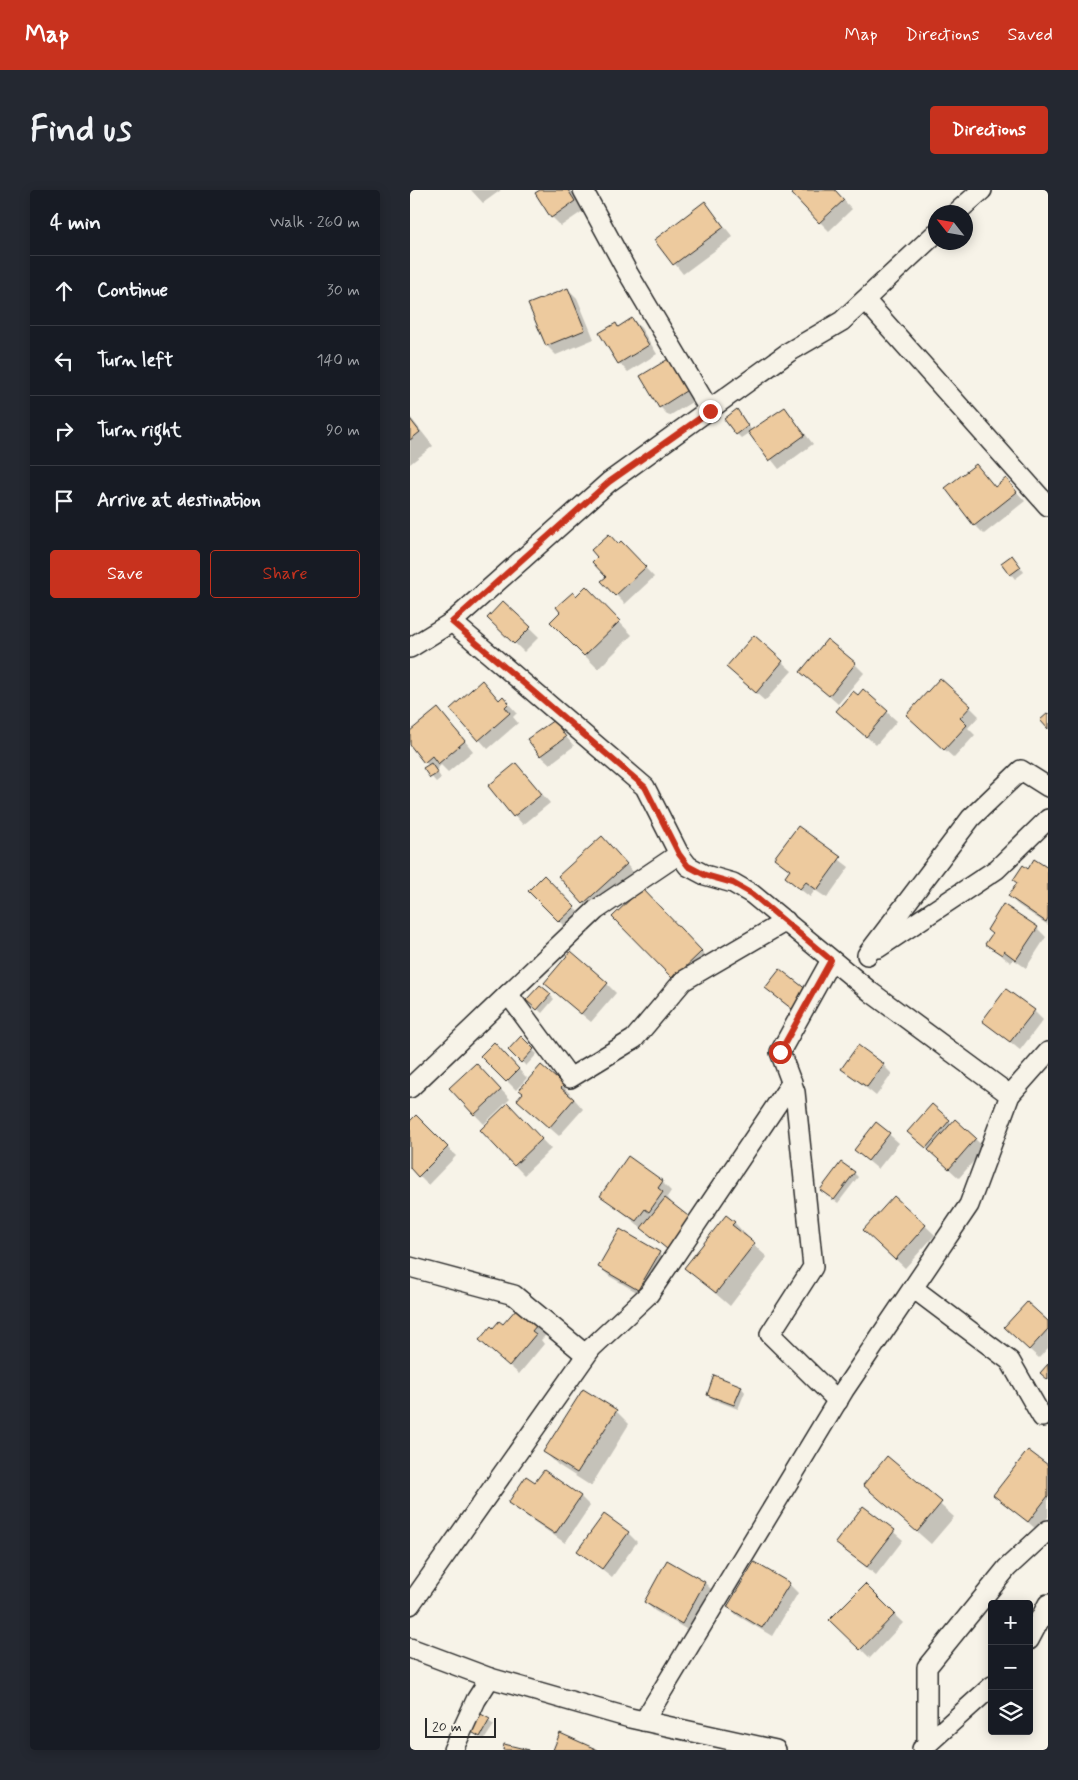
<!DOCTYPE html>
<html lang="en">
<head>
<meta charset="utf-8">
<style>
	:root { --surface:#171b24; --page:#242831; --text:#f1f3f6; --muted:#9ea1a6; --line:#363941; --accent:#c8321e }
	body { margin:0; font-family:Mynerve,sans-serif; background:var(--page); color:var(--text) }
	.controls { position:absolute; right:15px; bottom:15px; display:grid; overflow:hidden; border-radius:5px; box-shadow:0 2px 12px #0003 }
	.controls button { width:45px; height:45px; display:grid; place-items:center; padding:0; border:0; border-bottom:1px solid var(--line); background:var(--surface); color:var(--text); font:25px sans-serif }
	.compass { position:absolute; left:518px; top:15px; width:45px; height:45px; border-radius:50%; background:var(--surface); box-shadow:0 2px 12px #0003; rotate:301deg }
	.scale { position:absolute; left:15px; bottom:12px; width:71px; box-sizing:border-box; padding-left:5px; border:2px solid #2b2b2b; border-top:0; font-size:14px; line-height:18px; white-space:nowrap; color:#2b2b2b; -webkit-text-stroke:4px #f7f3e8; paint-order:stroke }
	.stop { position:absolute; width:15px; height:15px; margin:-11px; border:4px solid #c8321e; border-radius:50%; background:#fff }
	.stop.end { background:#c8321e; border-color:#fff; box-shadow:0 1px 5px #0008 }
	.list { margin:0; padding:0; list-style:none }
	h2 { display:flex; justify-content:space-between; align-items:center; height:65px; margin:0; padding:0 20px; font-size:21px }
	h2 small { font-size:16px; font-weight:400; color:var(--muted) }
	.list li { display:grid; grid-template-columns:32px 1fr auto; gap:15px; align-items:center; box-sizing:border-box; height:70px; padding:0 20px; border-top:1px solid var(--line) }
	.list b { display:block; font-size:19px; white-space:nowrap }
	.list em { font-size:16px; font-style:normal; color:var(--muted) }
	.actions { display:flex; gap:10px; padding:15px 20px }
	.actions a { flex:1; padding:11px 0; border:1px solid var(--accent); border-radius:5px; text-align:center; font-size:18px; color:var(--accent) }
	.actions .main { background:var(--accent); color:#fff }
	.icon { flex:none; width:28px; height:28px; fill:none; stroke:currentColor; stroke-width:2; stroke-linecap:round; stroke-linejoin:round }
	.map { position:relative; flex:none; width:638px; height:1560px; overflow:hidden; border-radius:5px }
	header { display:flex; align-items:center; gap:30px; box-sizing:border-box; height:70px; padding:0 25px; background:var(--accent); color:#fff }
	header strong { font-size:24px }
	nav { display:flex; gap:28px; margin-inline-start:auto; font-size:18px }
	.intro { display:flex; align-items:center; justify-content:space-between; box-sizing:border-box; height:120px; padding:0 30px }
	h1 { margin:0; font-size:35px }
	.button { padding:12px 22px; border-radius:5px; background:var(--accent); color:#fff; font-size:18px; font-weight:700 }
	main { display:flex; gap:30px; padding:0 30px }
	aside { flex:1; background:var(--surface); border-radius:5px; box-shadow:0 2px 12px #0003 }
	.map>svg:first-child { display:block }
</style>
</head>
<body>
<header>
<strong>Map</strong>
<nav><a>Map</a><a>Directions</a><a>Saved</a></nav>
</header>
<div class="intro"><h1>Find us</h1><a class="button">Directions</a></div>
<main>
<aside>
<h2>4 min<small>Walk · 260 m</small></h2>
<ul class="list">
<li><svg class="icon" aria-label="ahead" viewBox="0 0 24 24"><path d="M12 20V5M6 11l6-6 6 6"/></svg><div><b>Continue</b></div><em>30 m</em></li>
<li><svg class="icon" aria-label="left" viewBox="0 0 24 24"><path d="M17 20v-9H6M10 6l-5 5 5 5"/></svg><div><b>Turn left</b></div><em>140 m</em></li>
<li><svg class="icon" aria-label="right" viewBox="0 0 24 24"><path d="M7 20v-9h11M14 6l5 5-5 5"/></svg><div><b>Turn right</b></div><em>90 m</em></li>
<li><svg class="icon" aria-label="arrive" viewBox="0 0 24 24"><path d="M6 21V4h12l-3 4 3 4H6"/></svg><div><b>Arrive at destination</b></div></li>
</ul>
<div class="actions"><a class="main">Save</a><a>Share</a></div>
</aside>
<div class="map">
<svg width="638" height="1560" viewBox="0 0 638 1560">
	<rect width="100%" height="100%" fill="#f7f3e8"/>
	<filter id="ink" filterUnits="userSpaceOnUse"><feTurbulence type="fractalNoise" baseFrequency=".02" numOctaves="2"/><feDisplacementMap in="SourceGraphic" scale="10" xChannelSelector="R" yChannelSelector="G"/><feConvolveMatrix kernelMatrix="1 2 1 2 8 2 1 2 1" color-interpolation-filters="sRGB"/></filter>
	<g filter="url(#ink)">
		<g fill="#0003">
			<polygon points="61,0 91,0 73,13"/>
			<polygon points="132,0 160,0 173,21 151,36 142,27"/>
			<polygon points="388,0 424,0 442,19 419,41 410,32"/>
			<polygon points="295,13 323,47 273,84 246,50"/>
			<polygon points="158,99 167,108 184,149 146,165 137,156 120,115"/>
			<polygon points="222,129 231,138 247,164 218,182 209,173 206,134 209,138"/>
			<polygon points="260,169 287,209 259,226 250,217"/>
			<polygon points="375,218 403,254 369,279 340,242 331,248 327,244 331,225 342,241"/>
			<polygon points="0,227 23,256 0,274"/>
			<polygon points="566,275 586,298 596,290 615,311 574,344 565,335"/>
			<polygon points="208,355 220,362 244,387 215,414 206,405 197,387"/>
			<polygon points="606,371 614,382 605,389 601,384"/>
			<polygon points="176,398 222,445 188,479 142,432"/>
			<polygon points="93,412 129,447 114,462 79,428"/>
			<polygon points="344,447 382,481 355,511 327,486"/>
			<polygon points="445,474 454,483 428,514 392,482"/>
			<polygon points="453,501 487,531 466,555 437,530"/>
			<polygon points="93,508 107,523 103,527 108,533 78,559 42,519 90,511"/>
			<polygon points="560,517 569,526 558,538 565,545 544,568 506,534"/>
			<polygon points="37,529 63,561 38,582 31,575 26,580 31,588 26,592 15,579 19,576 0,553 0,542"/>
			<polygon points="143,532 164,556 140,574 130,565"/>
			<polygon points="106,574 140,613 113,635 80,596"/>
			<polygon points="388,638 439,677 417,708 405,700 400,707 386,696 377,687 381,681 366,668"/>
			<polygon points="201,657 225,684 183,722 174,713"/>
			<polygon points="618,680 638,680 638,735 608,715 599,706"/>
			<polygon points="134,687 173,727 159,740 120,701"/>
			<polygon points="232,700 305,775 277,802 204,727"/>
			<polygon points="627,738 636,747 616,778 603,769 601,773 577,754 583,744"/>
			<polygon points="197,794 206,803 181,832 145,802"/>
			<polygon points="140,805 144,809 132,823 122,814"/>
			<polygon points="624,821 633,830 610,860 574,831"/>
			<polygon points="111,848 127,864 116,876 100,860"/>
			<polygon points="84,854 117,888 106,900 72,866"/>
			<polygon points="473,875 482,884 466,906 432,878"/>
			<polygon points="75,883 100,909 74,934 41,899"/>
			<polygon points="153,896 173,919 149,946 118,919"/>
			<polygon points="98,915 141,959 114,985 71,940"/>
			<polygon points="6,927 46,966 18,995 0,977 0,933"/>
			<polygon points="539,931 542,934 545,931 575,958 549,988 508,951"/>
			<polygon points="466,933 489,953 468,979 445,960"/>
			<polygon points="444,983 448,987 428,1013 416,1004"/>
			<polygon points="252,992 261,1001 257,1007 261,1012 267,1067 192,1005"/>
			<polygon points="485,1007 525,1045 495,1078 464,1049"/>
			<polygon points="324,1032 337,1046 336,1048 357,1067 320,1116 276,1078"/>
			<polygon points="249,1063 258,1073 237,1108 199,1086 190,1077"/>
			<polygon points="107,1119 136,1145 131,1150 134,1154 109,1184 80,1159 83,1139 93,1135"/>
			<polygon points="638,1133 638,1158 629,1168 604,1146"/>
			<polygon points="331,1197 335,1202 328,1219 302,1209 298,1204"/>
			<polygon points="206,1221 219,1234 181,1296 148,1275 135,1262"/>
			<polygon points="478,1268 544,1327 521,1354 454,1295"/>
			<polygon points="638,1277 638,1327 627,1340 585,1304"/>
			<polygon points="134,1282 171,1307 180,1316 155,1353 109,1321 100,1312 126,1294"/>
			<polygon points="454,1317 493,1350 466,1385 427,1353"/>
			<polygon points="218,1343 227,1352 202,1387 169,1361"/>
			<polygon points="258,1372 295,1393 304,1402 281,1442 245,1421 235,1412"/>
			<polygon points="379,1394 388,1403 362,1446 328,1426 318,1417"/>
			<polygon points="455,1396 493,1433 460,1468 421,1430"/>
			<polygon points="69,1524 84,1535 74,1550 60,1540"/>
		</g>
		<g fill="#edca9e" stroke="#2b2b2b">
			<polygon points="130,0 158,0 165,11 141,28 125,3"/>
			<polygon points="386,0 425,0 434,10 409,33 382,4"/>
			<polygon points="295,11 314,37 263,75 244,50"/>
			<polygon points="158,98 175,140 136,156 118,114"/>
			<polygon points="222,128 239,155 208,174 189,143 206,133 208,137"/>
			<polygon points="260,168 279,199 249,218 230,186"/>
			<polygon points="375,217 395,245 359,271 338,242"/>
			<polygon points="327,219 338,236 326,245 314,229"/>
			<polygon points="0,229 10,242 0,250"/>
			<polygon points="566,274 585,297 596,288 607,302 564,336 535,298"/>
			<polygon points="199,344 208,354 211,351 236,377 205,406 191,391 196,387 182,372 187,367 181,360"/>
			<polygon points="602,365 611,377 600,385 591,373"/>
			<polygon points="176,396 210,431 174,466 140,432 150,422 146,417 163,402 166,406"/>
			<polygon points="93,411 121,437 104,454 77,428"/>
			<polygon points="344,445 373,471 346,503 316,477"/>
			<polygon points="417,449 446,473 419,506 390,482"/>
			<polygon points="530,488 561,516 550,528 557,535 534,560 496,525"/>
			<polygon points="72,490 89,510 93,506 99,513 95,517 100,523 68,551 40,519"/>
			<polygon points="453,499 478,521 456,547 426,521 443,501 448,505"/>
			<polygon points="28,518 55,551 28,574 22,566 14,573 0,555 0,541"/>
			<polygon points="638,523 638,539 630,530"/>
			<polygon points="144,530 156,547 130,566 117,549"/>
			<polygon points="21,573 28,583 20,588 13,578"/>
			<polygon points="106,573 132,604 103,627 78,596"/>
			<polygon points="388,636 431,667 407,700 396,692 390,699 375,687 380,680 364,668"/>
			<polygon points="192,646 217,674 173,714 148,686"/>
			<polygon points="624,669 638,678 638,728 636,732 598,706 607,693 603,690 613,675 618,679"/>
			<polygon points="134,685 165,717 149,732 118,701"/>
			<polygon points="232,698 292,761 263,789 202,727"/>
			<polygon points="593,714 628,737 606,770 594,761 592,765 575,754 582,744 577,740"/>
			<polygon points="161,761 198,793 171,824 134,793"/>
			<polygon points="370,779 397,800 382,819 355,798"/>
			<polygon points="130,795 141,804 127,820 116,810"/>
			<polygon points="596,799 625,820 600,852 572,831"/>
			<polygon points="111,846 124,859 111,873 98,860"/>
			<polygon points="84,852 109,879 96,892 70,866"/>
			<polygon points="448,855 474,874 457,897 431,879"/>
			<polygon points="66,873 91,900 64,925 39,898"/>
			<polygon points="131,875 154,895 151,898 164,909 139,938 107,910 113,903 109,900"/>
			<polygon points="98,913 132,949 104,976 70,940"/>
			<polygon points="522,914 540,930 516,958 497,942"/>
			<polygon points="6,925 38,957 8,987 0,978 0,931"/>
			<polygon points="545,929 566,948 539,979 518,960"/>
			<polygon points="466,932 480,943 458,971 444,960"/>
			<polygon points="218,966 253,991 248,998 253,1002 239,1022 235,1019 226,1031 190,1006"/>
			<polygon points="431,972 445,982 424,1010 410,1000"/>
			<polygon points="484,1006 516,1035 485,1070 453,1040"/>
			<polygon points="255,1008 282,1029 257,1059 231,1038"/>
			<polygon points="316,1025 325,1032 322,1035 345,1053 306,1103 274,1078"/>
			<polygon points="210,1039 250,1062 228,1100 188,1077"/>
			<polygon points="617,1112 638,1131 638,1139 619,1160 594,1137"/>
			<polygon points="107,1118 127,1135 122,1141 126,1144 99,1176 69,1150 81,1136 83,1138 89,1131 93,1134"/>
			<polygon points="638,1174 638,1190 630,1183"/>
			<polygon points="304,1185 332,1196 324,1215 297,1205"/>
			<polygon points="173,1199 207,1220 167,1283 133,1262"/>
			<polygon points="618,1260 638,1275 638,1306 618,1332 583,1305"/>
			<polygon points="477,1266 532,1312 507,1342 453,1295"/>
			<polygon points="134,1280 171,1306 145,1344 98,1313 116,1286 125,1292"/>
			<polygon points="453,1316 485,1340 457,1377 425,1353"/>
			<polygon points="194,1324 219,1342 192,1379 167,1361"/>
			<polygon points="257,1370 295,1392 272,1434 234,1412"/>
			<polygon points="344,1372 380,1393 352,1438 317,1417"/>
			<polygon points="455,1394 485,1424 450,1460 419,1430"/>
			<polygon points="69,1523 80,1529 70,1547 58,1540"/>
			<polygon points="150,1543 188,1560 143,1560"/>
			<polygon points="94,1554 119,1560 93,1560"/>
		</g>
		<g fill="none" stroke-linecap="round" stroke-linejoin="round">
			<g stroke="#2b2b2b" stroke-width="22">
				<g id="minor">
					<polyline points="173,0 218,83 300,221"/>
					<polyline points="547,22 572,0"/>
					<polyline points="455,110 638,316"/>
					<polyline points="42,432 235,597 269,664 278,676 295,685 323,693 342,704 462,803 600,905"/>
					<polyline points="0,458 42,432 199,292 379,162 432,131 526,43"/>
					<polyline points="468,758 587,679 638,629"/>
					<polyline points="457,765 561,628 611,580 638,597"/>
					<polyline points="421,770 370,862 385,902 403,1077 360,1144 428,1211"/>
					<polyline points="98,804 160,888 224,849 273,791 376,731"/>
					<polyline points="0,898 186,720 269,664"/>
					<polyline points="0,1077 104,1105 175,1164 239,1104 382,892"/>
					<polyline points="503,1098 600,1171 632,1227"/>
					<polyline points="0,1415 180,1160"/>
					<polyline points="619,1450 638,1414"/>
					<polyline points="0,1458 80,1488 220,1528 366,1560"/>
					<polyline points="234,1531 434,1200 559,1015 600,905 638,862"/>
					<polyline points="517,1554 517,1477 597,1378 638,1340"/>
					<polyline points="512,1559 582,1496"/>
					<polyline points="43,1560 66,1510 80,1488"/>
				</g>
			</g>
			<use href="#minor" stroke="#f7f3e8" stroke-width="19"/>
		</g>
	</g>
	<g fill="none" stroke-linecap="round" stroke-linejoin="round" filter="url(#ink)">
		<polyline stroke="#c8321e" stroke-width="6" points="300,221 199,292 42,432 235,597 269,664 278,676 295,685 323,693 342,704 421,770 370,862"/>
	</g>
</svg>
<div class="controls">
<button>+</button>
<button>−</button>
<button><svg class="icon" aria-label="layers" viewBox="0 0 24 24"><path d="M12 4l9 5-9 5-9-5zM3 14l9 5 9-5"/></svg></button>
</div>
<svg class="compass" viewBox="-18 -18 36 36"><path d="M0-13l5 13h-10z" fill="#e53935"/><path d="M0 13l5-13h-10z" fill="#9ea1a6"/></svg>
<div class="scale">20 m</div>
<div class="stop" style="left:370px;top:862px"></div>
<div class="stop end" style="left:300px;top:221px"></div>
</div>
</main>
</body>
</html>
